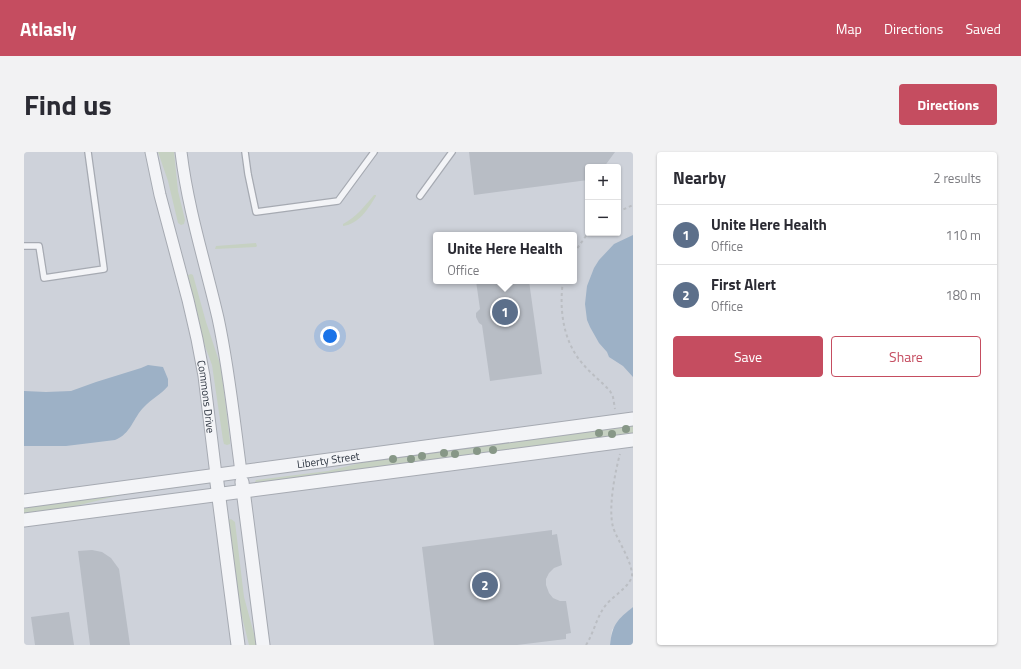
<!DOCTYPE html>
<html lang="en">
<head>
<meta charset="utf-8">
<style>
	:root { --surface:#fff; --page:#f2f2f3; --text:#2b2b33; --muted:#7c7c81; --line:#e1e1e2; --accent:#c54d60 }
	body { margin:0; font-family:"Titillium Web",sans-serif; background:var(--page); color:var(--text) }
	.controls { position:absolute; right:12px; top:12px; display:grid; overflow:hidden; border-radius:4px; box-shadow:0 1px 3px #0004 }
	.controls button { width:36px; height:36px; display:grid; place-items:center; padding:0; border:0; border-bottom:1px solid var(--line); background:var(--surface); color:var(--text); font:20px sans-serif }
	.you { position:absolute; left:306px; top:184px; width:14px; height:14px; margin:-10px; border:3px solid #fff; border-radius:50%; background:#1a73e8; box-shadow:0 0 0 6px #1a73e833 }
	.badge { display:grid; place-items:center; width:26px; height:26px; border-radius:50%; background:var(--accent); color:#fff; font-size:13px; font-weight:700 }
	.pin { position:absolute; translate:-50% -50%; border:2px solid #fff; box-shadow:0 1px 4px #0006 }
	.popup { position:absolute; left:409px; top:80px; width:144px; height:52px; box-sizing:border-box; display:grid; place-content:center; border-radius:4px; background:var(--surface); filter:drop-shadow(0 1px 3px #0005); font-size:13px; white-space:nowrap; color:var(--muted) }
	.popup b { font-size:15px; color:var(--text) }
	.popup::after { content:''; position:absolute; left:50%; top:100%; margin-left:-8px; border:8px solid transparent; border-top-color:var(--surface) }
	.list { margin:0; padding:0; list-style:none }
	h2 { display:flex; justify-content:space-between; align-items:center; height:52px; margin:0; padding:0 16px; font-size:17px }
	h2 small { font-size:13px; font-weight:400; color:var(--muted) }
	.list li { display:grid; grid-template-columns:26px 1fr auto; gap:12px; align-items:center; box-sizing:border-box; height:60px; padding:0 16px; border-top:1px solid var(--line) }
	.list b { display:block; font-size:15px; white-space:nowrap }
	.list p { margin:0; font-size:13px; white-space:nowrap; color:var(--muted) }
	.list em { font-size:13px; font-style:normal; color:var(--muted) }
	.actions { display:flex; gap:8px; padding:12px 16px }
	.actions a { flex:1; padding:9px 0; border:1px solid var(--accent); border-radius:4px; text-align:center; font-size:14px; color:var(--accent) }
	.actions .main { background:var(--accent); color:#fff }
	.map { position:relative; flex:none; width:609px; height:493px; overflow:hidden; border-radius:4px }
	header { display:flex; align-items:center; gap:24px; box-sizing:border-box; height:56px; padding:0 20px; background:var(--accent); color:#fff }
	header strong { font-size:19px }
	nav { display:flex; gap:22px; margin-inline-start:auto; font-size:14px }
	.intro { display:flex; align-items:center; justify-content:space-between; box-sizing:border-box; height:96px; padding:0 24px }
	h1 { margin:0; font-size:28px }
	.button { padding:10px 18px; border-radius:4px; background:var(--accent); color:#fff; font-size:14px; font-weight:700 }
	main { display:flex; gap:24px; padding:0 24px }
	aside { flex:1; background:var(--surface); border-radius:4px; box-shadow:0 1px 3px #0004 }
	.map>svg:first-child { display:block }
</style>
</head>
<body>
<header>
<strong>Atlasly</strong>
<nav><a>Map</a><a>Directions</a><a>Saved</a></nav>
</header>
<div class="intro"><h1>Find us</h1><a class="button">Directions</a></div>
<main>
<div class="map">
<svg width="609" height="493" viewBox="0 0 609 493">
	<rect width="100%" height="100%" fill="#e0e3e8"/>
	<path fill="#ced2da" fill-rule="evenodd" d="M0,0H609V455L588,478L586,493H0ZM564,15H594V81H564ZM412,83H550V129H412Z"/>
	<g fill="#c6d1c2">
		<polygon points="134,0 150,0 154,39 161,68 160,72 157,73 154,71 144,29"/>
		<path d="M350,43H352V44C344,57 335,72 319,74V72C332,65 340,55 350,43Z"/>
		<polygon points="232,91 233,94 232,95 191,97 192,94"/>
		<polygon points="167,122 169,123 182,170 197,215 206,289 206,292 203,293 200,292 199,288 188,213 178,186 164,126 164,123"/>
		<polygon points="609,273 609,282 232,331 231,330 232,328 304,319 365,304"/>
		<polygon points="173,331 173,333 97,343 39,357 0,362 0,353"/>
		<polygon points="207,367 211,370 220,445 233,493 225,493 213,445 203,370 204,368"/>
	</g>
	<g fill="#9db1c6">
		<polygon points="609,83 609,225 599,214 585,205 583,200 575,191 566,175 563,168 561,152 563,134 570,116 575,108 590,92"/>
		<path d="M124,213L139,215L144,227V234C138,242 127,247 120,255C109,266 107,282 91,288L42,294H0V239L22,240L47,239L72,230L117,216Z"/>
		<path d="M609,455V493H586C588,472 594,467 609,455Z"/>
	</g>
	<g fill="#b8bdc5">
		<polygon points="445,0 591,0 580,15 564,15 564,28 450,43"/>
		<polygon points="452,129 505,129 518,222 466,229 458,173 455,171 452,165 452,161 456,157"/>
		<polygon points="528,378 528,383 533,382 538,413 530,416 525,421 522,427 522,433 525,441 529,446 536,449 542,449 547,481 542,482 542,487 493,493 410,493 398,395"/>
		<polygon points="68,398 78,400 87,406 95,417 106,493 66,493 54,399"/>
		<polygon points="45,460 50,493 11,493 7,465"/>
	</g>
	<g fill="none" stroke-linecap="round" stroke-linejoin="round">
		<g stroke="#a6aab2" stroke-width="8">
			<g id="service">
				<polyline points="221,0 224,22 232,60 314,49 350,0"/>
				<polyline points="396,44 428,0"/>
				<polyline points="0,94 15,94 20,126 80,117 64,0"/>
			</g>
		</g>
		<g stroke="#a6aab2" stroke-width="13">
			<g id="minor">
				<path id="s1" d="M127,0L136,43L164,148L173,187L180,224L192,323"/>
				<path d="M157,0C164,58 181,110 194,166C205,217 210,268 217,320"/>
			</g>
		</g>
		<g stroke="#a6aab2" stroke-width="15">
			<g id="tertiary">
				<polyline points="192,323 214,493"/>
				<polyline points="218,330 239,493"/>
				<path id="s2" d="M0,349L609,267"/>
				<polyline points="0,368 609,288"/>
			</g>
		</g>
		<g stroke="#bbbec3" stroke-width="2" stroke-dasharray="3 3" stroke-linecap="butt">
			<polyline points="594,60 609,53"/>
			<polyline points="550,101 564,81"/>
			<path d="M539,129C535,157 539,189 558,211C566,221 577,229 586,239L589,245L591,257"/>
			<path d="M562,493C569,482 572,468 579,457C586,445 602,439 608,425C609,410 593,388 589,375C584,356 591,320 596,302"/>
		</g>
		<use href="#service" stroke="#f3f4f7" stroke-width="5.5"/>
		<use href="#minor" stroke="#f3f4f7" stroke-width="11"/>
		<use href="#tertiary" stroke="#f3f4f7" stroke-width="13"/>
	</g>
	<g fill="#879787">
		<circle cx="602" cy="277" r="4"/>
		<circle cx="575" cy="281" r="4"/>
		<circle cx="588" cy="282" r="4"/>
		<circle cx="469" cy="298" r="4"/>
		<circle cx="453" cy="299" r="4"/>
		<circle cx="420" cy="301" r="4"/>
		<circle cx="431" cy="302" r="4"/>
		<circle cx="398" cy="304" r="4"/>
		<circle cx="369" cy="307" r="4"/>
		<circle cx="387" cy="307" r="4"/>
	</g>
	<g text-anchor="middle" stroke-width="3" stroke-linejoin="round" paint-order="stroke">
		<g font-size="11" fill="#2a323e" stroke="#eff2f6">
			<text dy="4" stroke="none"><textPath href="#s1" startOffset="251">Commons Drive</textPath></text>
			<text dy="4" stroke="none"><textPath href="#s2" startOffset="307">Liberty Street</textPath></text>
		</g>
	</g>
</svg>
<div class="controls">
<button>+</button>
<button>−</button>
</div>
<div class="you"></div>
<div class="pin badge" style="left:481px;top:160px;background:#5c6f8a">1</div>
<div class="popup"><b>Unite Here Health</b>Office</div>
<div class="pin badge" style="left:461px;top:433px;background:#5c6f8a">2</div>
</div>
<aside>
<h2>Nearby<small>2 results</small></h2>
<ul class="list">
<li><span class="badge" style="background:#5c6f8a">1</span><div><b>Unite Here Health</b><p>Office</p></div><em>110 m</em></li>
<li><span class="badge" style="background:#5c6f8a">2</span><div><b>First Alert</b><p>Office</p></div><em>180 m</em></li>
</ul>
<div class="actions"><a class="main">Save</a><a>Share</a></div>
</aside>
</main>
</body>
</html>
